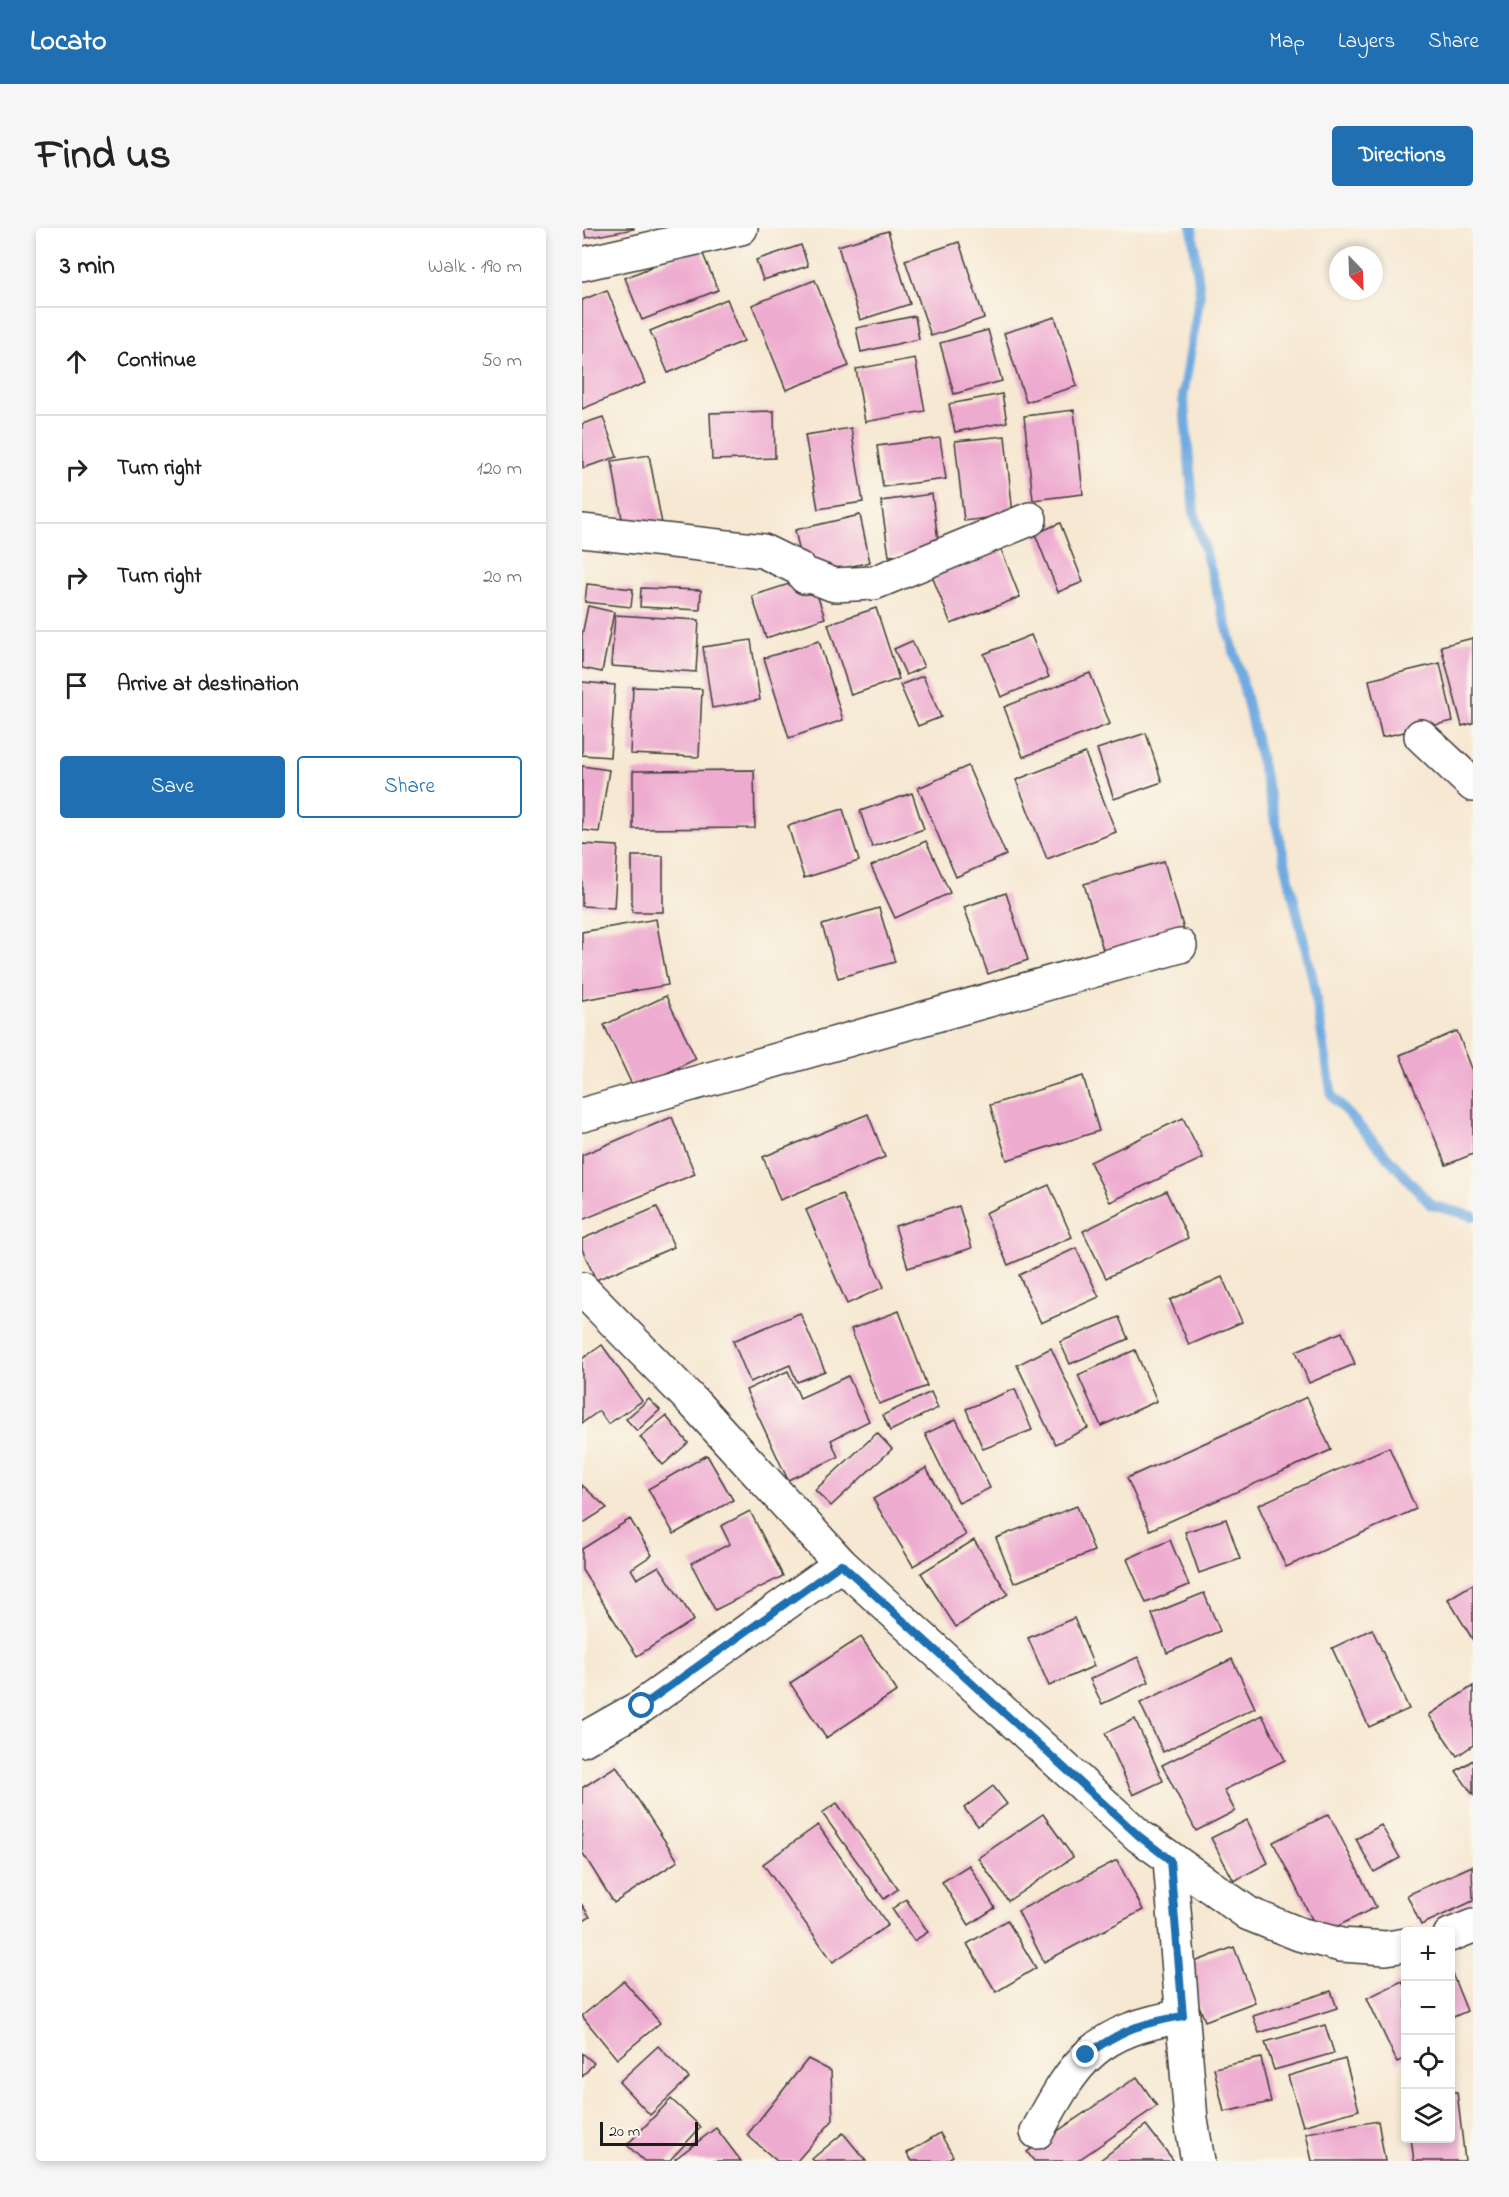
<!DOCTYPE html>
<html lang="en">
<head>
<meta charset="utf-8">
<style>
	:root { --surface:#fff; --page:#f6f6f6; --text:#222; --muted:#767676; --line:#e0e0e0; --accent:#1f6fb2 }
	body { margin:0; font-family:"Indie Flower",sans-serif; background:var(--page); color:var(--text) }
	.controls { position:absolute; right:18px; bottom:18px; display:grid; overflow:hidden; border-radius:6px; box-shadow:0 3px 9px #0003 }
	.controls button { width:54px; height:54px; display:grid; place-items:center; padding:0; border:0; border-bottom:2px solid var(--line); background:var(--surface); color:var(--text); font:30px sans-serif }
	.compass { position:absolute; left:747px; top:18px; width:54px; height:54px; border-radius:50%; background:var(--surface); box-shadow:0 3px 9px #0003; rotate:157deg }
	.scale { position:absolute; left:18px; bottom:15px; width:98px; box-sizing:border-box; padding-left:6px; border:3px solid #1c1c1c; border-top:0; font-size:16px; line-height:21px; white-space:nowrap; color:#1c1c1c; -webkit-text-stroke:4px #fbf7ec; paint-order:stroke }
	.stop { position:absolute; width:18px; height:18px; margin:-14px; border:4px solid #1f6fb2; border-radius:50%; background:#fff }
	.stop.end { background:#1f6fb2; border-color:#fff; box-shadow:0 2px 6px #0008 }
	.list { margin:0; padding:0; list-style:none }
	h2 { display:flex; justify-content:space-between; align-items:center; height:78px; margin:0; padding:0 24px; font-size:26px }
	h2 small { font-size:20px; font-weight:400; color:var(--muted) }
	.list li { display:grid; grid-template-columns:39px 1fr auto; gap:18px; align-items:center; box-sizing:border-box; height:108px; padding:0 24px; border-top:2px solid var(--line) }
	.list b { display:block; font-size:22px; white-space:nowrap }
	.list em { font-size:20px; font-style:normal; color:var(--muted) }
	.actions { display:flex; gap:12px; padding:18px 24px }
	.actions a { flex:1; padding:14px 0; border:2px solid var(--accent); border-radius:6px; text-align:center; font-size:21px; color:var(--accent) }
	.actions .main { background:var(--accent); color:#fff }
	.icon { flex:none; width:33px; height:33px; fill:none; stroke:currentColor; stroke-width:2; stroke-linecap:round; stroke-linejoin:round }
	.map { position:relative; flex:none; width:891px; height:1933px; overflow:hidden; border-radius:6px }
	header { display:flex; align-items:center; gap:36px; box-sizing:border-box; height:84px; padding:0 30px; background:var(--accent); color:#fff }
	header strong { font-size:28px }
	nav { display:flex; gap:33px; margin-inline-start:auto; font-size:21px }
	.intro { display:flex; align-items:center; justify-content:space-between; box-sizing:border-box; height:144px; padding:0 36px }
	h1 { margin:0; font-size:42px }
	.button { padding:15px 27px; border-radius:6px; background:var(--accent); color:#fff; font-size:21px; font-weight:700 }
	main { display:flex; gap:36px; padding:0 36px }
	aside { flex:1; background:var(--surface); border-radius:6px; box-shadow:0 3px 9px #0003 }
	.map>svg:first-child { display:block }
</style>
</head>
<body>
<header>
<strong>Locato</strong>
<nav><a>Map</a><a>Layers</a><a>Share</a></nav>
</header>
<div class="intro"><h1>Find us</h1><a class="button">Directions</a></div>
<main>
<aside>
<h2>3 min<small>Walk · 190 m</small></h2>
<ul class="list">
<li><svg class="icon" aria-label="ahead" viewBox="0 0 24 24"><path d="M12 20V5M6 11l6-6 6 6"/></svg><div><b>Continue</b></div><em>50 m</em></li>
<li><svg class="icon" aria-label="right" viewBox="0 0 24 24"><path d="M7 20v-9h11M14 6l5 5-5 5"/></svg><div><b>Turn right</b></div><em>120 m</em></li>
<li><svg class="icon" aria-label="right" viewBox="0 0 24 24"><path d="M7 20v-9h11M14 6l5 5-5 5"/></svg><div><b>Turn right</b></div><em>20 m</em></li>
<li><svg class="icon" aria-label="arrive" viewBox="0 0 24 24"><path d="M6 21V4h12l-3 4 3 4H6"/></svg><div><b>Arrive at destination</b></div></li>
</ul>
<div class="actions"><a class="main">Save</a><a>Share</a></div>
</aside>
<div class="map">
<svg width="891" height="1933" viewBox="0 0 891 1933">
	<rect width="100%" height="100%" fill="#fbf7ec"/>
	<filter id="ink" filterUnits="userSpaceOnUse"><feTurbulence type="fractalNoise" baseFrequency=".0167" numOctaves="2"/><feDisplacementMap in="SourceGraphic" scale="12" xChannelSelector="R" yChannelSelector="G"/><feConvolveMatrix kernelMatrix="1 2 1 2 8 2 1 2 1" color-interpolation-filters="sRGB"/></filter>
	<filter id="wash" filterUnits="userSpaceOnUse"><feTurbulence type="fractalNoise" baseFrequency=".008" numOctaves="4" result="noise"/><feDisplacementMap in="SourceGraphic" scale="24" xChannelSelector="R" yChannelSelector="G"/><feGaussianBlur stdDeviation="1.35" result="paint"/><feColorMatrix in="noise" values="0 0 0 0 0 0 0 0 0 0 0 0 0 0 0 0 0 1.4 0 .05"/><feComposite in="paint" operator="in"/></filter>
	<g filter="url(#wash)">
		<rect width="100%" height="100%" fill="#f6e8d2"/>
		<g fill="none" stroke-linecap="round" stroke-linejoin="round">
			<polyline stroke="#70aae0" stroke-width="10" points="610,0 618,66 601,168 612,284 659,448 731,752 750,868 849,977 891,988"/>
		</g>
		<g id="blocks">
			<g fill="#eeabd0">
				<polygon points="2,0 52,0 52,1 4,10"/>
				<polygon points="306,3 328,76 278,92 256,18"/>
				<polygon points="377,14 402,90 349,108 323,32"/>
				<polygon points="219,17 226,38 181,52 174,32"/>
				<polygon points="118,19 136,62 60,92 43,50"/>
				<polygon points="233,52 267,138 204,162 170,77"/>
				<polygon points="25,62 63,155 0,181 0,72"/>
				<polygon points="145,71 162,113 86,145 68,103"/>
				<polygon points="333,88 337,111 279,124 274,100"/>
				<polygon points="473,89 495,158 444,174 422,105"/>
				<polygon points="406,102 420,153 372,166 358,115"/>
				<polygon points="333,130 343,183 283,194 274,141"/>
				<polygon points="420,166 425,194 373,204 367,176"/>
				<polygon points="492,182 501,266 451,272 442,188"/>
				<polygon points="192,183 193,230 130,232 128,185"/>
				<polygon points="21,189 35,229 1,240 0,196"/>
				<polygon points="269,200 281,274 236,281 223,207"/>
				<polygon points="423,208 431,287 382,293 373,213"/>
				<polygon points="358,210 364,251 301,259 295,218"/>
				<polygon points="67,227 80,296 42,302 30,233"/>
				<polygon points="350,266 357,321 307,328 299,273"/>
				<polygon points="278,287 288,334 223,349 213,302"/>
				<polygon points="478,295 501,354 476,364 453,306"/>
				<polygon points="419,321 438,369 369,396 350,348"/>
				<polygon points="229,349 243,390 184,410 170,368"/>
				<polygon points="5,356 51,361 49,379 3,374"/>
				<polygon points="59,360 119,362 118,382 58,379"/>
				<polygon points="6,378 32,384 20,444 0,440 0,407"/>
				<polygon points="294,380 317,451 269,467 246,396"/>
				<polygon points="33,387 117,392 114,444 29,438"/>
				<polygon points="449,407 467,449 419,469 402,426"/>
				<polygon points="891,410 891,495 880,498 859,418"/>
				<polygon points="169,412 178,472 130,480 121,419"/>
				<polygon points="237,413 261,492 207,510 182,430"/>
				<polygon points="330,413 342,439 324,447 312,421"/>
				<polygon points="858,435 871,493 800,509 787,452"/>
				<polygon points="508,445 528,496 441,529 422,479"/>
				<polygon points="341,448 359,489 336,498 318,457"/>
				<polygon points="0,454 33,457 28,529 0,527"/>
				<polygon points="51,459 120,461 117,529 48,526"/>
				<polygon points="564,505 580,554 532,571 515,521"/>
				<polygon points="503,525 534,604 465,631 434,552"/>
				<polygon points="0,538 27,542 17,604 0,602"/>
				<polygon points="386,538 424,627 374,649 336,560"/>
				<polygon points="172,542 173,600 51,601 51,543"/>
				<polygon points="330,565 342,601 290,619 278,583"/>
				<polygon points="261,581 277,633 222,650 206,598"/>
				<polygon points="344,613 368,665 313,690 289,638"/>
				<polygon points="0,616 36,618 32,680 0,678"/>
				<rect x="50" y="628" width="31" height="56"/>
				<polygon points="582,633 602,702 522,725 502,656"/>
				<polygon points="424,665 446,732 406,746 382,679"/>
				<polygon points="297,680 313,734 256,750 240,697"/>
				<polygon points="74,691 86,757 0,772 0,704"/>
				<polygon points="84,768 114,831 52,861 22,797"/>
				<polygon points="875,803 891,843 891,926 864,937 818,827"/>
				<polygon points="501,848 517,903 425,932 408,877"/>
				<polygon points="286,886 303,929 198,972 181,929"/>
				<polygon points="90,889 113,946 0,992 0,927"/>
				<polygon points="601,890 621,930 528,974 508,934"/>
				<polygon points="467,957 490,1009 426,1037 403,985"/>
				<polygon points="584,963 606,1010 524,1050 501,1003"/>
				<polygon points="260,966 302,1059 265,1076 224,982"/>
				<polygon points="377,978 390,1020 326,1040 313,998"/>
				<polygon points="75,979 92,1019 14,1052 0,1021 0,1011"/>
				<polygon points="494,1020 517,1069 459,1095 437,1047"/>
				<polygon points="640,1049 660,1094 607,1117 588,1072"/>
				<polygon points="317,1083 345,1158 297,1176 269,1101"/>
				<polygon points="218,1085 243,1143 215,1154 208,1137 168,1154 151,1113"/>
				<polygon points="537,1089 546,1111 488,1136 478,1114"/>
				<polygon points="760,1104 773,1136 727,1155 714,1123"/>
				<polygon points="20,1117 60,1173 26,1196 17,1183 0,1195 0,1131"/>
				<polygon points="469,1120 506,1200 473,1216 435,1137"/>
				<polygon points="553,1122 575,1173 519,1198 496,1147"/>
				<polygon points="206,1143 218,1170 266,1148 287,1193 249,1212 256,1229 206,1252 164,1162"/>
				<polygon points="433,1161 450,1202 401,1221 384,1181"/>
				<polygon points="349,1164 356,1180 308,1203 301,1187"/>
				<polygon points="725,1169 749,1222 568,1302 545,1250"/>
				<polygon points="67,1171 78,1182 55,1203 44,1191"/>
				<polygon points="84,1188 106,1215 81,1237 58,1209"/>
				<polygon points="374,1191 408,1260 377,1275 343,1206"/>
				<polygon points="295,1205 310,1221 249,1278 233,1262"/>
				<polygon points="807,1219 834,1281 704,1339 676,1277"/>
				<polygon points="125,1227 151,1272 92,1306 66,1261"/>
				<polygon points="344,1240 384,1307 331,1338 291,1271"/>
				<polygon points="0,1257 25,1280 0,1296"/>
				<polygon points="495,1278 512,1323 432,1355 414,1310"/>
				<polygon points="168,1283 201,1348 133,1382 109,1335 148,1316 139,1298"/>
				<polygon points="48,1291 70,1327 49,1341 55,1351 77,1338 112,1392 55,1428 0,1342 0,1321"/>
				<polygon points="644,1291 658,1331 617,1345 603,1304"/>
				<polygon points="392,1312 426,1366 374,1399 339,1345"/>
				<polygon points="588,1312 607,1357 564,1375 545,1331"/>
				<polygon points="891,1356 891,1412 866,1371"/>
				<polygon points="622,1365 638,1403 585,1425 570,1386"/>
				<polygon points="492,1390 512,1438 467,1458 446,1410"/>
				<polygon points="790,1401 827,1481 787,1499 750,1420"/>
				<polygon points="279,1409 315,1463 244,1510 208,1455"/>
				<polygon points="556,1429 567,1454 520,1476 508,1451"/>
				<polygon points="650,1431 673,1480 581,1524 558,1475"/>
				<polygon points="891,1458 891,1517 875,1528 847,1487"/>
				<polygon points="680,1487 703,1532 642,1562 653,1583 614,1603 580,1537"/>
				<polygon points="553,1491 581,1553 551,1567 523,1505"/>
				<polygon points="891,1532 891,1567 874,1543"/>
				<polygon points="34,1538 96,1633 32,1675 0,1624 0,1560"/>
				<polygon points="411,1558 425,1576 396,1598 382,1580"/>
				<polygon points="255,1575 316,1661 302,1671 240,1585"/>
				<polygon points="461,1586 491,1629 426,1673 396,1630"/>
				<polygon points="747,1586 794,1679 738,1707 691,1614"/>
				<polygon points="665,1592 686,1635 652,1653 629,1610"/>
				<polygon points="236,1597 306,1697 251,1734 181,1636"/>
				<polygon points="799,1597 818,1630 792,1644 774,1611"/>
				<polygon points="535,1632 561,1682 462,1734 436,1683"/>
				<polygon points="387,1637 413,1680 387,1697 360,1654"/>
				<polygon points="890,1638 891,1673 839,1697 825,1667"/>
				<polygon points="324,1671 346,1704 332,1713 310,1681"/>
				<polygon points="0,1677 8,1689 0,1694"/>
				<polygon points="425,1692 454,1740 414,1764 385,1716"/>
				<polygon points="652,1719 673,1774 623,1793 602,1738"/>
				<polygon points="869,1743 885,1783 869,1790"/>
				<polygon points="42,1753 78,1795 35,1831 0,1788"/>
				<polygon points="820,1753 824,1761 824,1830 815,1834 785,1770"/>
				<polygon points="749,1763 755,1780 677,1805 671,1788"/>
				<polygon points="743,1797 752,1825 692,1842 683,1814"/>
				<polygon points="76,1818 107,1850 68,1887 37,1854"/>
				<polygon points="0,1825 12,1835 0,1849"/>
				<polygon points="679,1830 689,1874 642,1884 632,1840"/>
				<polygon points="226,1831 249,1843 251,1892 215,1933 195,1933 165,1907"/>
				<polygon points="763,1831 777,1882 721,1898 706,1848"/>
				<polygon points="555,1849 575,1878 495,1933 452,1933 445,1924"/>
				<polygon points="868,1864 875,1864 883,1933 832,1933 829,1910 868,1910"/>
				<polygon points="89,1871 119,1899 87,1933 62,1933 45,1917"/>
				<polygon points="796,1893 803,1933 730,1933 724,1905"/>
				<polygon points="564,1897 592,1933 517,1933"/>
				<polygon points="134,1900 159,1933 94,1933 93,1931"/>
				<polygon points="261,1905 284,1933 232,1933 230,1931"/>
				<polygon points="358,1905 371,1928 363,1933 330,1933 325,1925"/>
			</g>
		</g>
	</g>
	<g filter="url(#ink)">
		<use href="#blocks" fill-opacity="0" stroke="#3d3b37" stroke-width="1.5"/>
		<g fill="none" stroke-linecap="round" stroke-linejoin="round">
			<g stroke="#3d3b37" stroke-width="36">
				<g id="minor">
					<polyline points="0,36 159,0"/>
					<polyline points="0,303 181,323 218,341 223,349 229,348 252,357 292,355 448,291"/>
					<polyline points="839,508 891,557"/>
					<polyline points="0,887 598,718"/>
					<polyline points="0,1061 113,1176 259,1336 557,1608 667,1686 717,1706 759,1717 804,1720 824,1717"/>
					<polyline points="0,1512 60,1478 259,1336"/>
					<polyline points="588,1632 609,1892 616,1933"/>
					<polyline points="868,1707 891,1698"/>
					<path d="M455,1904C495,1829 514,1803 601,1788"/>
				</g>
			</g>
			<use href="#minor" stroke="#fff" stroke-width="33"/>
		</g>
	</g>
	<g fill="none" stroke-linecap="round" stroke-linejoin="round" filter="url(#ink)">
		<path stroke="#1f6fb2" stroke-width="8" d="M60,1478L259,1336L557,1608L588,1632L601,1788C557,1796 541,1801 504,1827"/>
	</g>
</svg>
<div class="controls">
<button>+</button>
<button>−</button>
<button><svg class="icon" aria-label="locate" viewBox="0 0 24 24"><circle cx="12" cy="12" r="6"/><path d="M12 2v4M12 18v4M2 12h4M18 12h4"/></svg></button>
<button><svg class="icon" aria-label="layers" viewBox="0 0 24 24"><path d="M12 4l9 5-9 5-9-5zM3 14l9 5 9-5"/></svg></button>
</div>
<svg class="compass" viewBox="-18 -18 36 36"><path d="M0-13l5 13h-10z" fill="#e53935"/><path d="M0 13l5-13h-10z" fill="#767676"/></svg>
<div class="scale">20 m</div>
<div class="stop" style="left:60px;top:1478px"></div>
<div class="stop end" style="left:504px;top:1827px"></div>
</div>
</main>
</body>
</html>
